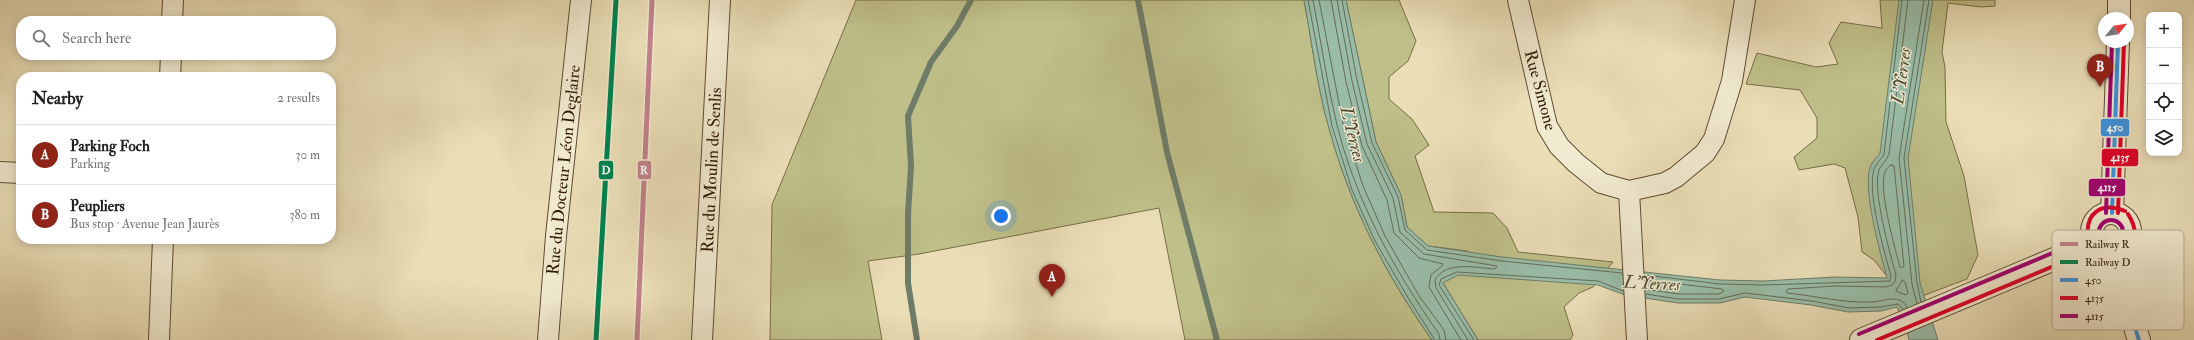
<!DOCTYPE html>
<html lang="en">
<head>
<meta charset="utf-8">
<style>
	:root { --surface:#fff; --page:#f6f6f6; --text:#202124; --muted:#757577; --line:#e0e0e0; --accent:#8f2418 }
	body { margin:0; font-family:"IM FELL Double Pica",serif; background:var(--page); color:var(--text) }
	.controls { position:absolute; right:12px; top:12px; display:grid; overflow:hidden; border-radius:8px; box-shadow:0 2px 10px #0003 }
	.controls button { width:36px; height:36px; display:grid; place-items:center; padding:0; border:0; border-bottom:1px solid var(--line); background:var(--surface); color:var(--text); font:20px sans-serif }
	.compass { position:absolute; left:2098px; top:12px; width:36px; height:36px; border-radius:50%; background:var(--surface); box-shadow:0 2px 10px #0003; rotate:60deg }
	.you { position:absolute; left:1001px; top:216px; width:14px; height:14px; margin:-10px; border:3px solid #fff; border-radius:50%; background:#1a73e8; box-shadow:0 0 0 6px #1a73e833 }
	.badge { display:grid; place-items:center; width:26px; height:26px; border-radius:50%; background:var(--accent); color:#fff; font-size:13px; font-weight:700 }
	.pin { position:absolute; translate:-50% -33px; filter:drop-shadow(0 1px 2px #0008) }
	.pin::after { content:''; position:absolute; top:21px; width:14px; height:12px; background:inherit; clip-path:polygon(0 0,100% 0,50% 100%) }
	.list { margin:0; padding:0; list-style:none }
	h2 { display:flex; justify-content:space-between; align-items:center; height:52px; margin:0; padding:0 16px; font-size:17px }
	h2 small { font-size:13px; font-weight:400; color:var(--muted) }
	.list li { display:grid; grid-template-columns:26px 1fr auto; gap:12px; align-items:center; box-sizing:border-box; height:60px; padding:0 16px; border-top:1px solid var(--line) }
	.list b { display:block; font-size:15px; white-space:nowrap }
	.list p { margin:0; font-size:13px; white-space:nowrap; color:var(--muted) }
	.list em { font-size:13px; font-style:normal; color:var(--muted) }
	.icon { flex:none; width:22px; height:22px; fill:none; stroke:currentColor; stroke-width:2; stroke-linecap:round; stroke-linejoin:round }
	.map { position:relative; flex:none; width:2194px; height:340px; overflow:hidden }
	.search { position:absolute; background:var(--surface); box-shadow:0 2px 10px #0003; left:16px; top:16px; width:320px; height:44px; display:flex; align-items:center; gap:10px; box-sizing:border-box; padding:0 14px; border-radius:16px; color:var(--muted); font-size:15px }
	.panel { position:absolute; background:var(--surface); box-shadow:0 2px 10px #0003; left:16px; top:72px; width:320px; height:172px; border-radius:16px }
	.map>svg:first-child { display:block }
</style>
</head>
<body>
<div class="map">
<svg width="2194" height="340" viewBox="0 0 2194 340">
	<rect width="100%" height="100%" fill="#eadeb7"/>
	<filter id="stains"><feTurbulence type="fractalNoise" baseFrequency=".005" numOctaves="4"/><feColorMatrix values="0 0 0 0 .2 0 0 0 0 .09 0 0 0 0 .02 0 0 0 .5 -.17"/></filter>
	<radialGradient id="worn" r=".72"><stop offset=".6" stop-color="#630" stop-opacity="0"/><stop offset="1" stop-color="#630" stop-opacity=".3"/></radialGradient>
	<g fill="#bfbf89" stroke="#776d46">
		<path d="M856,0H1304C1312,42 1317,87 1329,128C1350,206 1386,275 1432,340H1185L1159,208L919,254L868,261L882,340H770L772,205Z"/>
		<polygon points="1346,0 1399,0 1416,41 1408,61 1389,77 1389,99 1412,119 1429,145 1415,156 1434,212 1493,213 1507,228 1518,252 1613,262 1593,287 1579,293 1564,307 1573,335 1570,340 1478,340 1443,283 1468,251 1428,246 1407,227 1401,195 1376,142"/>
		<polygon points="1880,0 1995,0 1995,6 1981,7 1948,3 1942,52 1945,67 1946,122 1964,176 1978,255 1967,279 1917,298 1897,289 1874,260 1862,252 1858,217 1845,168 1834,164 1799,170 1794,157 1817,138 1817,118 1800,90 1746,84 1757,53 1816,67 1838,64 1829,43 1841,22 1882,28"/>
	</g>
	<path fill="#99bda9" stroke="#6f7c67" d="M1304,0H1346L1376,142L1401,195L1407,227L1428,246L1502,257L1720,280L1763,281L1835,277L1887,278C1881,255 1861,186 1871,165C1873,161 1877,157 1880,153L1899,0H1933L1908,158L1920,283L1938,340H1909L1907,330L1897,307L1881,311L1848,312L1811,305L1745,297L1720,303H1678L1625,295L1598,285L1458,275L1443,283L1478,340H1432C1386,275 1350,206 1329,128C1317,87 1312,42 1304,0Z"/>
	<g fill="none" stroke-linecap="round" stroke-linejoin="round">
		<g stroke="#646c56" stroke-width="1">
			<polyline points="1308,0 1332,126 1352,190 1375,241 1410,301 1435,340"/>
			<path d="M1313,0C1321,41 1327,84 1337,125C1356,201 1394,270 1439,334L1440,340"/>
			<polyline points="1319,0 1343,124 1363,186 1385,236 1419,296 1444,330 1446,340"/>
			<polyline points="1331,0 1346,82 1362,146 1387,200 1394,233 1419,258 1443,264 1442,266 1431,275 1429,287 1461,340"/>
			<path d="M1337,0L1352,81L1367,144L1393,198L1400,232L1424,254L1497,266L1495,269C1477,268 1446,260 1435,280L1436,288L1468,340"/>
			<polyline points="1342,0 1357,80 1372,143 1398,197 1405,230 1427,250 1502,261 1622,273"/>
			<path d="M1891,165L1894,166L1904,266L1902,268L1900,267C1895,249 1878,188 1885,172C1886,169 1889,166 1891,165Z"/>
			<path d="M1645,275L1720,284L1763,285L1890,281L1891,276C1884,251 1867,193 1874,169C1876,163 1882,159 1884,154L1902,0"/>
			<polyline points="1645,280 1722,289 1724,291 1719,294 1678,294 1645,289"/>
			<polygon points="1903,280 1905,282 1908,293 1906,295 1896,291"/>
			<polyline points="1646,294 1678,299 1719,299 1745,293 1812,301 1849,308 1881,307 1898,304 1903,309"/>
			<polyline points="1921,302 1917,283 1904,158 1929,0"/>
			<polyline points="1917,304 1912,284 1899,158 1924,0"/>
			<path d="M1907,308C1901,292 1884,302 1871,302C1843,303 1816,296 1787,293L1786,291L1788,289L1835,286L1886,287L1892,285L1895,281L1896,275C1890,254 1872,189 1879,170C1881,164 1887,161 1889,154L1908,0"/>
			<polyline points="1474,340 1439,285 1441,279 1457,272 1598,281 1623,291"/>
		</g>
		<g stroke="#6f7c67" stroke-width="6">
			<polyline points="1138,0 1167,152 1217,340"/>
			<polyline points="917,340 908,283 908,214 911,166 908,116 931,62 957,26 971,0"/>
		</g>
		<g stroke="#5e4c31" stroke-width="22">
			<g id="minor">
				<polyline points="1518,0 1547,126 1559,146 1576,163 1601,183 1629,191 1665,183 1676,177 1705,153 1714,139 1732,81 1745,0"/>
				<polyline points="172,21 173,0"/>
				<polyline points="170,77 171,55"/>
				<polyline points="0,172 21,173"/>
				<polyline points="1629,191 1637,340"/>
				<polyline points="159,340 163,239"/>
				<polyline points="548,340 556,236 581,0"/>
				<polyline points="702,340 720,0"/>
			</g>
		</g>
		<g stroke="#5e4c31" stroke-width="24">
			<g id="tertiary">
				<polyline points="2119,18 2119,0"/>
				<polyline points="2112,213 2118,42"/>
				<circle cx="2111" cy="232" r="19"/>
				<polyline points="2114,250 2124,294 2139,340"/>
				<polyline points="1861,340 2095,242"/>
			</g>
		</g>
		<use href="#minor" stroke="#f1ead0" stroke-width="20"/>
		<use href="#tertiary" stroke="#f1ead0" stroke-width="22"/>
		<g stroke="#f1ead0" stroke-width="7">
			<g id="bus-1">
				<polyline points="2112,213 2118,42"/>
				<polyline points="2114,250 2124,294 2139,340"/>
			</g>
		</g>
		<g stroke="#f1ead0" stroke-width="7">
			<g id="bus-2">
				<path d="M2125,211C2073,190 2079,271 2121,255C2140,247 2137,228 2128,214"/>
				<polyline points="2118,213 2124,42"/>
				<polyline points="1877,340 2097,248"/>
			</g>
		</g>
		<g stroke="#f1ead0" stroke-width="7">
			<g id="bus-3">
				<polyline points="2106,213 2112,42"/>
				<circle cx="2111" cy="232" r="12"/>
				<polyline points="1859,334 2093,236"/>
			</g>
		</g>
		<use href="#bus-1" stroke="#3c91dc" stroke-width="4"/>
		<use href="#bus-2" stroke="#dd0026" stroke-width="4"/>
		<use href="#bus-3" stroke="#a0006e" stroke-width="4"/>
		<g stroke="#f1ead0" stroke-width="8">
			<polyline id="rail-1" points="637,340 652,0"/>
		</g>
		<g stroke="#f1ead0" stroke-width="8">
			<polyline id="rail-2" points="596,340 616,0"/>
		</g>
		<use href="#rail-1" stroke="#c2828c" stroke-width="5"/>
		<use href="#rail-2" stroke="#00824e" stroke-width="5"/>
	</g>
	<g text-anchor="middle" stroke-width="3" stroke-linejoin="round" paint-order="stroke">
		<g font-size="17" fill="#2f1b04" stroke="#f1ead0">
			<text transform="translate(1541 90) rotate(75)" y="6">Rue Simone</text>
			<text transform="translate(563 170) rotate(-84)" y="6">Rue du Docteur Léon Deglaire</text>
			<text transform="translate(711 170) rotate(-87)" y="6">Rue du Moulin de Senlis</text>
		</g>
		<g font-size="18" font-style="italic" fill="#4f4c36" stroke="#f1ead0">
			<text transform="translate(1901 76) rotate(-82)" y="6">L'Yerres</text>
			<text transform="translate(1353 134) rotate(76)" y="6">L'Yerres</text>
			<text transform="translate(1652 283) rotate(3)" y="6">L'Yerres</text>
		</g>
	</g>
	<rect x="2052" y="230" width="132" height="100" rx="6" fill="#f1ead0" stroke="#b7ac93" stroke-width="1"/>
	<rect x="2060" y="242" width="18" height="4" fill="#c2828c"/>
	<rect x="2060" y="260" width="18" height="4" fill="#00824e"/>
	<rect x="2060" y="278" width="18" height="4" fill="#3c91dc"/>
	<rect x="2060" y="296" width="18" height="4" fill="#dd0026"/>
	<rect x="2060" y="314" width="18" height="4" fill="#a0006e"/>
	<g font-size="11" fill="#2f1b04">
		<text x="2085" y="248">Railway R</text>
		<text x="2085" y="266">Railway D</text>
		<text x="2085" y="284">450</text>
		<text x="2085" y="302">4135</text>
		<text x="2085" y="320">4115</text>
	</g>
	<g stroke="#f1ead0" stroke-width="1.5">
		<rect x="2100" y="118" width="30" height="19" rx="4" fill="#3c91dc"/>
		<rect x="2101" y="148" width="38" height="19" rx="4" fill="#dd0026"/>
		<rect x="598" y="160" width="16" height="20" rx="4" fill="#00824e"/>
		<rect x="637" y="160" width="15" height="20" rx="4" fill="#c2828c"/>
		<rect x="2088" y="178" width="38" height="19" rx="4" fill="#a0006e"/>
	</g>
	<g font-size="11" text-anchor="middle" font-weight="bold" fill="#fff">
		<text x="2115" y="131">450</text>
		<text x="2120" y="161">4135</text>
		<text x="606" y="174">D</text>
		<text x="644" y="174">R</text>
		<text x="2107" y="191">4115</text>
	</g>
	<rect width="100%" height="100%" filter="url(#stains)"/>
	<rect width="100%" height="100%" fill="url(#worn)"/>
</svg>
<div class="controls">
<button>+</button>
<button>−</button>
<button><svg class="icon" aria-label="locate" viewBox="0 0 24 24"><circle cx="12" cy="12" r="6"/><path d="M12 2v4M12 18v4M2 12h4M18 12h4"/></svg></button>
<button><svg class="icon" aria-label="layers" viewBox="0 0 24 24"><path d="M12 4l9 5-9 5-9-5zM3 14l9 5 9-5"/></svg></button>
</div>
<svg class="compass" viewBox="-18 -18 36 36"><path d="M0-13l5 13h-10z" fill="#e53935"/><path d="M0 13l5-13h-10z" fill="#757577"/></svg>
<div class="you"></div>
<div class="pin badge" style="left:1052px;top:297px">A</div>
<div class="pin badge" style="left:2100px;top:87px">B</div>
<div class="search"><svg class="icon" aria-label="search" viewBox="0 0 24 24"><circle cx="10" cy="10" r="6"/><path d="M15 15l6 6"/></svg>Search here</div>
<section class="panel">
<h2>Nearby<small>2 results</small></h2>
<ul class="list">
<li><span class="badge">A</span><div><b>Parking Foch</b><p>Parking</p></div><em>30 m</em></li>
<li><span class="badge">B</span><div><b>Peupliers</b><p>Bus stop · Avenue Jean Jaurès</p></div><em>380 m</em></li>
</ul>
</section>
</div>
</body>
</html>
